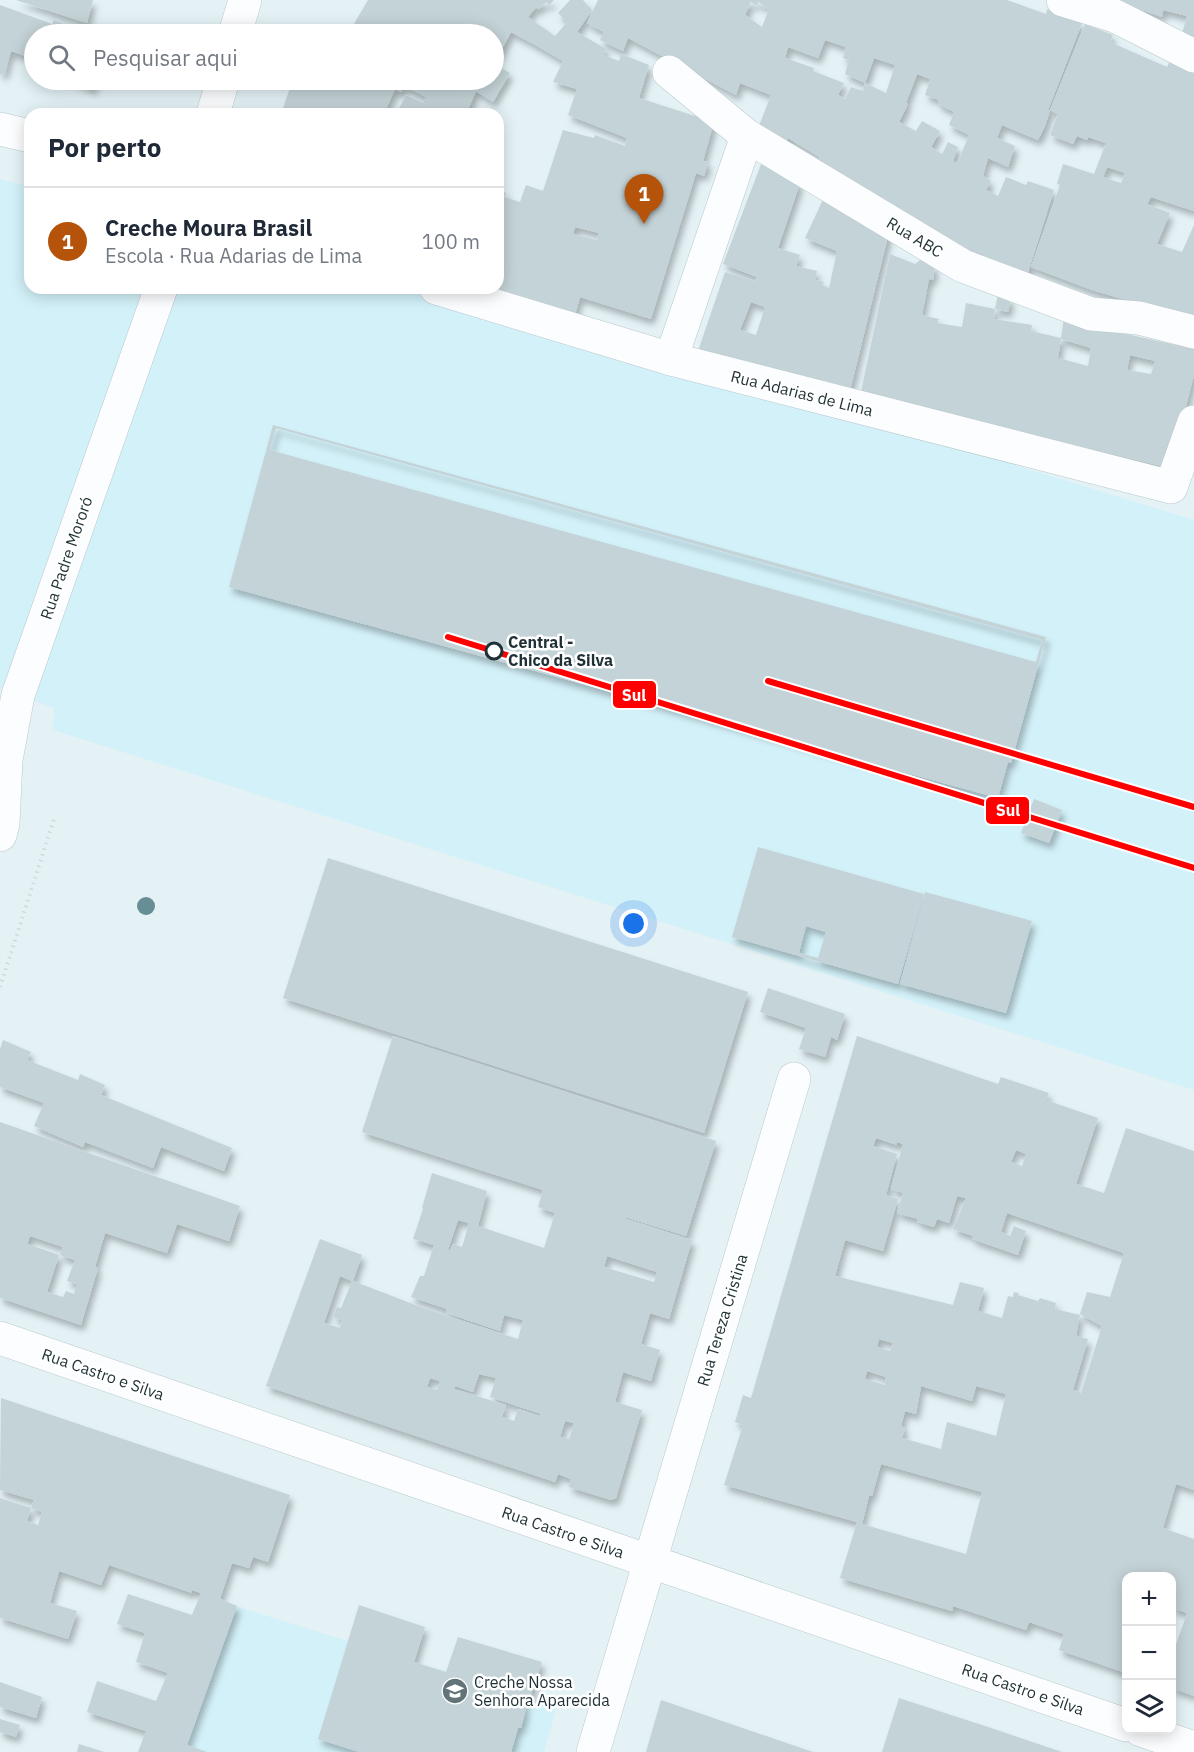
<!DOCTYPE html>
<html lang="pt">
<head>
<meta charset="utf-8">
<style>
	:root { --surface:#fff; --page:#f2f2f3; --text:#1f2937; --muted:#747a83; --line:#e0e1e3; --accent:#b45309 }
	body { margin:0; font-family:"IBM Plex Sans",sans-serif; background:var(--page); color:var(--text) }
	.controls { position:absolute; right:18px; bottom:18px; display:grid; overflow:hidden; border-radius:12px; box-shadow:0 3px 15px #0003 }
	.controls button { width:54px; height:54px; display:grid; place-items:center; padding:0; border:0; border-bottom:2px solid var(--line); background:var(--surface); color:var(--text); font:30px sans-serif }
	.you { position:absolute; left:634px; top:924px; width:21px; height:21px; margin:-15px; border:4px solid #fff; border-radius:50%; background:#1a73e8; box-shadow:0 0 0 9px #1a73e833 }
	.badge { display:grid; place-items:center; width:39px; height:39px; border-radius:50%; background:var(--accent); color:#fff; font-size:20px; font-weight:700 }
	.pin { position:absolute; translate:-50% -50px; filter:drop-shadow(0 2px 3px #0008) }
	.pin::after { content:''; position:absolute; top:32px; width:21px; height:18px; background:inherit; clip-path:polygon(0 0,100% 0,50% 100%) }
	.list { margin:0; padding:0; list-style:none }
	h2 { display:flex; justify-content:space-between; align-items:center; height:78px; margin:0; padding:0 24px; font-size:26px }
	h2 small { font-size:20px; font-weight:400; color:var(--muted) }
	.list li { display:grid; grid-template-columns:39px 1fr auto; gap:18px; align-items:center; box-sizing:border-box; height:108px; padding:0 24px; border-top:2px solid var(--line) }
	.list b { display:block; font-size:22px; white-space:nowrap }
	.list p { margin:0; font-size:20px; white-space:nowrap; color:var(--muted) }
	.list em { font-size:20px; font-style:normal; color:var(--muted) }
	.icon { flex:none; width:33px; height:33px; fill:none; stroke:currentColor; stroke-width:2; stroke-linecap:round; stroke-linejoin:round }
	.map { position:relative; flex:none; width:1194px; height:1752px; overflow:hidden }
	.search { position:absolute; background:var(--surface); box-shadow:0 3px 15px #0003; left:24px; top:24px; width:480px; height:66px; display:flex; align-items:center; gap:15px; box-sizing:border-box; padding:0 21px; border-radius:33px; color:var(--muted); font-size:22px }
	.panel { position:absolute; background:var(--surface); box-shadow:0 3px 15px #0003; left:24px; top:108px; width:480px; height:186px; border-radius:18px }
	.map>svg:first-child { display:block }
</style>
</head>
<body>
<div class="map">
<svg width="1194" height="1752" viewBox="0 0 1194 1752">
	<defs>
		<filter id="shadow"><feDropShadow dx="3.5" dy="6" stdDeviation="3" flood-color="#0004"/></filter>
	</defs>
	<rect width="100%" height="100%" fill="#e4f2f6"/>
	<g fill="#d3f1f9">
		<polygon points="0,179 30,187 30,288 416,288 869,420 1194,520 1194,1090 53,730 54,708 0,689"/>
		<polygon points="200,1595 557,1706 544,1752 138,1752 157,1697"/>
	</g>
	<g fill="#c4d3d7" fill-rule="evenodd" filter="url(#shadow)">
		<polygon points="16,0 93,0 87,23"/>
		<path d="M368,0H554L549,5L546,2L539,9L536,7L528,17L555,36L567,22L558,13L570,0H583L592,10L577,32L606,49L603,55L619,61L621,54L649,65L639,98L714,122L703,161L708,162L704,176L696,173L651,319L580,297L573,322L460,288H498V190L506,193L504,197L520,202L526,185L543,191L563,130L594,138L595,135L625,146L627,138L568,115L577,89L553,82L563,61L539,47L511,32L494,64L510,73L493,102L476,91L466,114H396L406,95L423,103L426,97L404,86L401,92L395,89L384,114H290L282,111L291,85L293,86L295,80H494V34H348ZM575,227L599,233L597,240L573,234Z"/>
		<path d="M598,0H1007L1046,14L1047,9L1082,23L1048,110H1050L1045,126L1038,140L1002,125L997,138L1015,146L1008,167L988,158L983,176L991,181L986,190L998,196L1006,177L1026,185L1028,181L1054,190L1026,279L996,268L998,261L976,252L973,260L837,180L841,173L819,158L820,157L788,138L785,145L757,131L771,95L740,83L736,95L628,38L623,51L600,40L604,32L587,23ZM751,2L757,6L758,2L769,9L762,27L745,15ZM825,40L846,47L843,58L849,60L845,74L865,83L863,91L851,87L845,99L838,95L844,83L813,71L814,68L785,58L788,47L818,58ZM874,58L895,65L886,93L865,83ZM917,74L930,79L925,95L939,100L938,104L954,112L949,125L969,135L957,164L953,161L958,147L948,142L942,154L931,147L940,131L922,121L916,131L899,122L908,104L906,103Z"/>
		<polygon points="1113,0 1194,0 1194,50 1179,44 1187,16 1163,10 1162,17"/>
		<polygon points="0,5 52,24 54,20 89,34 34,34 34,59 11,51 5,73 0,75"/>
		<path d="M1085,24L1113,35L1110,42L1167,67L1170,60L1194,71V211L1151,197L1147,204L1170,213L1157,244L1182,252L1194,225V325L1136,303L1092,290L1031,267L1060,185L1057,184L1063,164L1094,174L1106,143L1088,137L1087,140L1077,136L1073,144L1050,135L1058,114L1050,110ZM1107,167L1125,173L1121,183L1103,177Z"/>
		<polygon points="70,80 96,80 93,89"/>
		<path d="M763,159L800,183L778,248L800,255L796,266L817,271L815,280L824,282L822,285L829,288L837,251L805,238L826,193L890,228L849,395L696,357L725,272L755,281L757,277L723,264ZM751,302L765,307L756,335L740,330Z"/>
		<path d="M890,254L915,264L920,260L935,266L933,280L929,279L922,315L939,319L937,323L962,327L966,303L995,309L994,319L1032,325L1031,331L1061,338L1064,318L1095,327L1176,345L1180,335L1194,339V375L1170,468L1074,445L859,401ZM1061,339L1091,348L1088,366L1058,358ZM1130,355L1155,361L1151,374L1127,370Z"/>
		<polygon points="998,294 1011,299 1008,312 995,309"/>
		<path d="M273,425L1046,637L1011,763L1008,762L998,798L229,587ZM276,428L1042,640L1036,662L270,450Z"/>
		<polygon points="1034,799 1062,810 1049,843 1021,833"/>
		<path d="M758,847L924,894L898,984L732,937ZM806,926L826,932L818,958L799,953Z"/>
		<polygon points="328,858 748,992 704,1133 283,998"/>
		<polygon points="925,892 1032,921 1006,1013 900,984"/>
		<polygon points="768,988 845,1014 837,1040 831,1037 825,1057 799,1049 806,1028 760,1012"/>
		<path d="M393,1036L716,1141L686,1236L625,1217L624,1218L692,1240L669,1319L650,1313L641,1344L660,1350L651,1381L623,1372L615,1402L642,1410L616,1498L611,1500L569,1487L571,1479L558,1474L555,1482L266,1386L320,1239L362,1255L353,1281L418,1306L518,1339L523,1320L504,1315L500,1331L446,1313L447,1309L411,1297L420,1276H424L434,1245L413,1239L423,1209L422,1208L432,1173L487,1191L478,1226L544,1248L555,1213L538,1207L543,1190L362,1132ZM458,1220L469,1223L462,1247L453,1244L450,1251L448,1250ZM607,1256L657,1272L654,1282L604,1267ZM340,1276L352,1281L341,1308L337,1307L333,1317L342,1320L340,1328L324,1323ZM479,1374L496,1378L490,1397L541,1414L540,1416L518,1409L514,1421L502,1417L506,1405L454,1389L455,1386L473,1392ZM430,1378L440,1381L437,1390L427,1387ZM565,1421L574,1423L569,1439L560,1437Z"/>
		<path d="M857,1036L998,1084L1001,1077L1049,1093L1046,1100L1098,1118L1076,1184L1104,1193L1126,1128L1194,1151V1490L1176,1484L1163,1528L1194,1539V1696L1172,1688V1656L1187,1613L1172,1608V1576H1126V1673L1059,1650L1064,1634L1029,1622L1026,1630L953,1606L952,1611L840,1578L857,1522L724,1485L743,1425L735,1422L743,1395L751,1398ZM876,1138L897,1145V1142L903,1144L891,1189L903,1193L897,1213L918,1219L917,1222L934,1227L937,1219L949,1223L957,1196L966,1198L953,1229L973,1236L972,1239L1018,1255L1026,1231L1014,1226L1010,1236L1001,1232L1007,1213L1124,1253L1110,1297L1087,1292L1080,1314L1102,1326L1081,1393L1073,1390L1088,1339L1076,1336L1080,1315L1055,1309L1056,1303L1040,1298L1038,1301L1018,1295L1019,1293L1014,1292L1013,1297L1008,1296L1002,1318L978,1311L984,1288L960,1282L953,1305L835,1276L845,1240L883,1251L898,1199L886,1195L897,1154L873,1146ZM1016,1150L1026,1154L1022,1166L1011,1162ZM879,1339L893,1343L890,1351L877,1347ZM867,1371L886,1377L885,1385L865,1379ZM921,1386L972,1401L976,1386L1006,1394L996,1436L947,1422L941,1449L902,1438L905,1428L901,1426L905,1411L916,1414ZM881,1464L982,1492L966,1554L862,1524L869,1496H872Z"/>
		<polygon points="3,1040 31,1052 27,1060 78,1080 80,1074 105,1085 101,1095 232,1148 224,1171 161,1147 153,1168 85,1142 83,1147 34,1126 44,1103 0,1087 0,1049"/>
		<path d="M0,1122L240,1206L229,1241L177,1224L167,1253L105,1233L95,1267L98,1268L81,1325L0,1298ZM30,1236L63,1247L60,1255L75,1260L67,1281L77,1284L74,1294L66,1291L63,1297L47,1292L59,1255L27,1244Z"/>
		<polygon points="1,1398 290,1495 268,1562 253,1557 249,1568 232,1563 220,1599 237,1606 187,1745 207,1752 138,1752 146,1731 87,1712 97,1681 156,1701 168,1673 136,1662 145,1633 117,1624 128,1594 192,1615 201,1593 192,1590 192,1593 109,1565 101,1585 59,1571 50,1603 77,1611 68,1639 0,1618 0,1498 31,1508 27,1521 38,1525 42,1512 31,1508 34,1500 0,1490"/>
		<polygon points="359,1605 425,1627 414,1662 446,1672 458,1637 542,1662 530,1697 527,1697 524,1708 526,1709 521,1728 518,1728 511,1752 359,1752 318,1739"/>
		<polygon points="0,1682 42,1697 36,1718 0,1707"/>
		<polygon points="899,1698 991,1728 1062,1752 882,1752"/>
		<polygon points="661,1700 813,1752 646,1752"/>
		<polygon points="0,1719 20,1725 16,1737 0,1732"/>
		<polygon points="79,1744 104,1752 77,1752"/>
	</g>
	<g fill="none" stroke-linecap="round" stroke-linejoin="round">
		<g stroke="#bac8cc" stroke-width="34">
			<g id="minor">
				<polyline points="1063,0 1115,16 1194,56"/>
				<polyline points="669,72 747,136 963,266 1091,314 1139,318 1194,332"/>
				<polyline points="0,129 30,136"/>
				<polyline points="436,288 671,359 1171,487 1194,422"/>
				<polyline points="671,359 747,136"/>
				<polyline points="593,1752 794,1079"/>
			</g>
		</g>
		<g stroke="#bac8cc" stroke-width="34">
			<g id="tertiary">
				<polyline points="235,34 245,0"/>
				<polyline points="213,114 223,80"/>
				<polyline points="0,835 3,824 6,760 18,695 161,288"/>
				<polyline points="0,1338 1126,1725"/>
				<polyline points="1141,1730 1194,1748"/>
			</g>
		</g>
		<polyline stroke="#d4d8da" stroke-width="4" stroke-dasharray="1.5 4.5" stroke-linecap="butt" points="0,987 54,819"/>
		<use href="#minor" stroke="#fbfdfe" stroke-width="33"/>
		<use href="#tertiary" stroke="#fbfdfe" stroke-width="33"/>
		<g stroke="#fff" stroke-width="10">
			<g id="metro-1">
				<polyline points="448,637 1194,868"/>
				<polyline points="768,681 1194,807"/>
			</g>
		</g>
		<use href="#metro-1" stroke="#f00" stroke-width="6"/>
	</g>
	<circle fill="#678d95" cx="146" cy="906" r="9"/>
	<defs>
		<g id="school-disc" transform="scale(1.35)"><circle r="9.5" fill="#637479" stroke="#fff"/><path d="M0-5L7-2L0 1L-7-2ZM-4 1L0 2.5L4 1V4Q0 6-4 4Z" fill="#fff"/></g>
	</defs>
	<g fill-rule="evenodd">
		<use href="#school-disc" x="455" y="1691"/>
	</g>
	<circle fill="#fff" stroke="#1e3035" stroke-width="3" cx="494" cy="651" r="8"/>
	<g text-anchor="middle" stroke-width="5" stroke-linejoin="round" paint-order="stroke">
		<g font-size="16" fill="#1e3035" stroke="#fff">
			<text transform="translate(915 237) rotate(31)" y="6">Rua ABC</text>
			<text transform="translate(802 393) rotate(14)" y="6">Rua Adarias de Lima</text>
			<text transform="translate(66 558) rotate(-71)" y="6">Rua Padre Mororó</text>
			<text transform="translate(722 1320) rotate(-73)" y="6">Rua Tereza Cristina</text>
			<text transform="translate(103 1374) rotate(19)" y="6">Rua Castro e Silva</text>
			<text transform="translate(563 1532) rotate(19)" y="6">Rua Castro e Silva</text>
			<text transform="translate(1023 1689) rotate(19)" y="6">Rua Castro e Silva</text>
		</g>
		<g font-size="16" font-weight="bold" fill="#1e3035" stroke="#fff" text-anchor="start">
			<text x="508" y="648">Central -<tspan x="508" dy="18">Chico da Silva</tspan></text>
		</g>
		<g font-size="16" fill="#1e3035" stroke="#fff" text-anchor="start">
			<text x="474" y="1688">Creche Nossa<tspan x="474" dy="18">Senhora Aparecida</tspan></text>
		</g>
	</g>
	<g stroke="#fff" stroke-width="2">
		<rect x="612" y="680" width="45" height="29" rx="6" fill="#f00"/>
		<rect x="985" y="796" width="45" height="29" rx="6" fill="#f00"/>
	</g>
	<g font-size="16" text-anchor="middle" font-weight="bold" fill="#fff">
		<text x="634" y="701">Sul</text>
		<text x="1008" y="816">Sul</text>
	</g>
</svg>
<div class="controls">
<button>+</button>
<button>−</button>
<button><svg class="icon" aria-label="layers" viewBox="0 0 24 24"><path d="M12 4l9 5-9 5-9-5zM3 14l9 5 9-5"/></svg></button>
</div>
<div class="you"></div>
<div class="pin badge" style="left:644px;top:224px">1</div>
<div class="search"><svg class="icon" aria-label="search" viewBox="0 0 24 24"><circle cx="10" cy="10" r="6"/><path d="M15 15l6 6"/></svg>Pesquisar aqui</div>
<section class="panel">
<h2>Por perto<small></small></h2>
<ul class="list">
<li><span class="badge">1</span><div><b>Creche Moura Brasil</b><p>Escola · Rua Adarias de Lima</p></div><em>100 m</em></li>
</ul>
</section>
</div>
</body>
</html>
